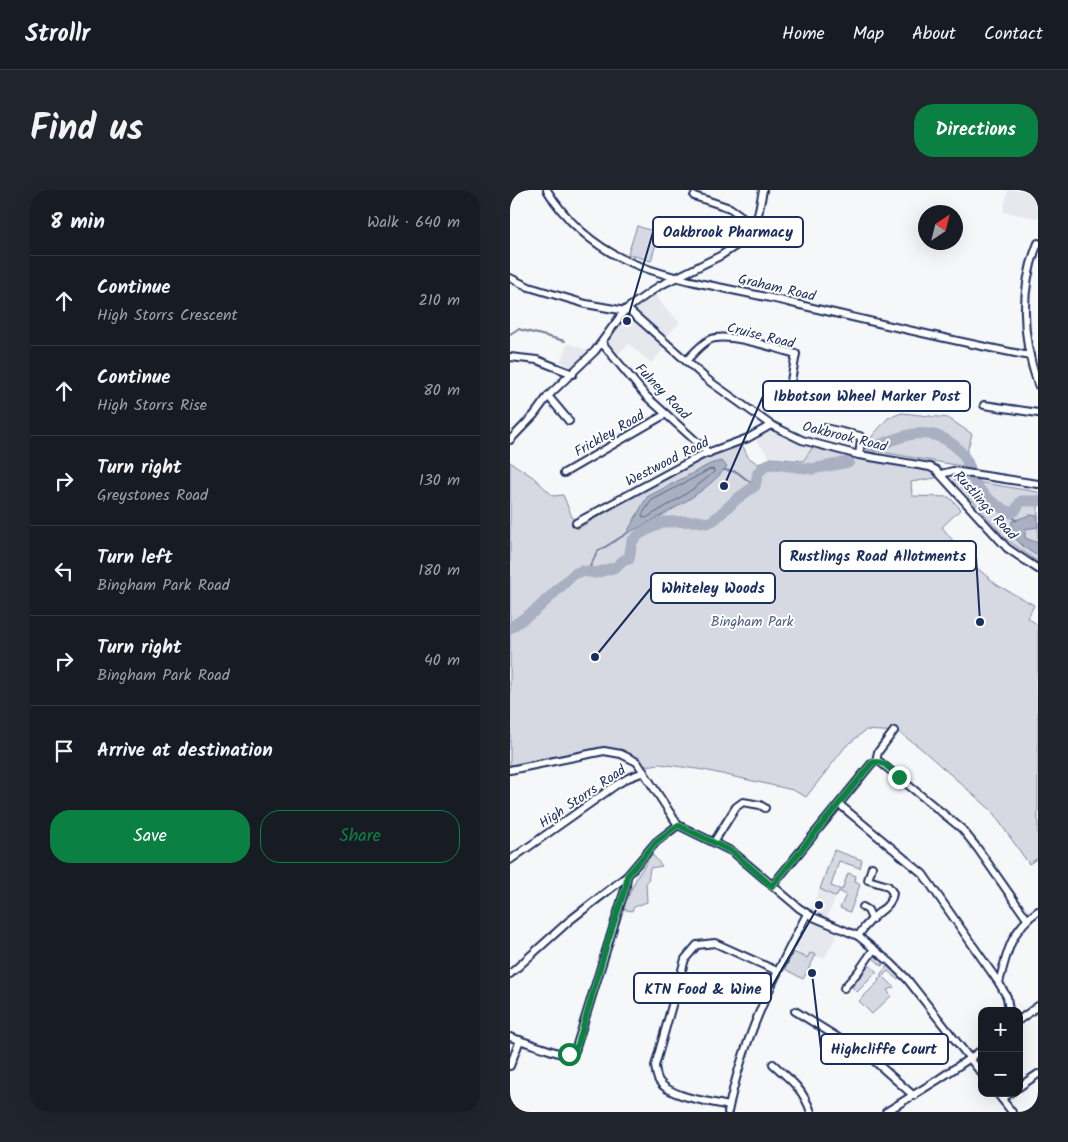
<!DOCTYPE html>
<html lang="en">
<head>
<meta charset="utf-8">
<style>
	:root { --surface:#171b24; --page:#20242c; --text:#f1f3f6; --muted:#9ea1a6; --line:#363941; --accent:#0b8043 }
	body { margin:0; font-family:Kalam,sans-serif; background:var(--page); color:var(--text) }
	.controls { position:absolute; right:15px; bottom:15px; display:grid; overflow:hidden; border-radius:10px; box-shadow:0 5px 20px #0002 }
	.controls button { width:45px; height:45px; display:grid; place-items:center; padding:0; border:0; border-bottom:1px solid var(--line); background:var(--surface); color:var(--text); font:25px sans-serif }
	.compass { position:absolute; left:408px; top:15px; width:45px; height:45px; border-radius:50%; background:var(--surface); box-shadow:0 5px 20px #0002; rotate:35deg }
	.stop { position:absolute; width:15px; height:15px; margin:-11px; border:4px solid #0b8043; border-radius:50%; background:#fff }
	.stop.end { background:#0b8043; border-color:#fff; box-shadow:0 1px 5px #0008 }
	.list { margin:0; padding:0; list-style:none }
	h2 { display:flex; justify-content:space-between; align-items:center; height:65px; margin:0; padding:0 20px; font-size:21px }
	h2 small { font-size:16px; font-weight:400; color:var(--muted) }
	.list li { display:grid; grid-template-columns:32px 1fr auto; gap:15px; align-items:center; box-sizing:border-box; height:90px; padding:0 20px; border-top:1px solid var(--line) }
	.list b { display:block; font-size:19px; white-space:nowrap }
	.list p { margin:0; font-size:16px; white-space:nowrap; color:var(--muted) }
	.list em { font-size:16px; font-style:normal; color:var(--muted) }
	.actions { display:flex; gap:10px; padding:15px 20px }
	.actions a { flex:1; padding:11px 0; border:1px solid var(--accent); border-radius:20px; text-align:center; font-size:18px; color:var(--accent) }
	.actions .main { background:var(--accent); color:#fff }
	.icon { flex:none; width:28px; height:28px; fill:none; stroke:currentColor; stroke-width:2; stroke-linecap:round; stroke-linejoin:round }
	.map { position:relative; flex:none; width:528px; height:922px; overflow:hidden; border-radius:20px }
	header { display:flex; align-items:center; gap:30px; box-sizing:border-box; height:70px; padding:0 25px; background:var(--surface); border-bottom:1px solid var(--line) }
	header strong { font-size:24px }
	nav { display:flex; gap:28px; margin-inline-start:auto; font-size:18px }
	.intro { display:flex; align-items:center; justify-content:space-between; box-sizing:border-box; height:120px; padding:0 30px }
	h1 { margin:0; font-size:35px }
	.button { padding:12px 22px; border-radius:20px; background:var(--accent); color:#fff; font-size:18px; font-weight:700 }
	main { display:flex; gap:30px; padding:0 30px }
	aside { flex:1; background:var(--surface); border-radius:20px; box-shadow:0 5px 20px #0002 }
	.map>svg:first-child { display:block }
</style>
</head>
<body>
<header>
<strong>Strollr</strong>
<nav><a>Home</a><a>Map</a><a>About</a><a>Contact</a></nav>
</header>
<div class="intro"><h1>Find us</h1><a class="button">Directions</a></div>
<main>
<aside>
<h2>8 min<small>Walk · 640 m</small></h2>
<ul class="list">
<li><svg class="icon" aria-label="ahead" viewBox="0 0 24 24"><path d="M12 20V5M6 11l6-6 6 6"/></svg><div><b>Continue</b><p>High Storrs Crescent</p></div><em>210 m</em></li>
<li><svg class="icon" aria-label="ahead" viewBox="0 0 24 24"><path d="M12 20V5M6 11l6-6 6 6"/></svg><div><b>Continue</b><p>High Storrs Rise</p></div><em>80 m</em></li>
<li><svg class="icon" aria-label="right" viewBox="0 0 24 24"><path d="M7 20v-9h11M14 6l5 5-5 5"/></svg><div><b>Turn right</b><p>Greystones Road</p></div><em>130 m</em></li>
<li><svg class="icon" aria-label="left" viewBox="0 0 24 24"><path d="M17 20v-9H6M10 6l-5 5 5 5"/></svg><div><b>Turn left</b><p>Bingham Park Road</p></div><em>180 m</em></li>
<li><svg class="icon" aria-label="right" viewBox="0 0 24 24"><path d="M7 20v-9h11M14 6l5 5-5 5"/></svg><div><b>Turn right</b><p>Bingham Park Road</p></div><em>40 m</em></li>
<li><svg class="icon" aria-label="arrive" viewBox="0 0 24 24"><path d="M6 21V4h12l-3 4 3 4H6"/></svg><div><b>Arrive at destination</b></div></li>
</ul>
<div class="actions"><a class="main">Save</a><a>Share</a></div>
</aside>
<div class="map">
<svg width="528" height="922" viewBox="0 0 528 922">
	<rect width="100%" height="100%" fill="#f6f7f9"/>
	<filter id="ink" filterUnits="userSpaceOnUse"><feTurbulence type="fractalNoise" baseFrequency=".02" numOctaves="2"/><feDisplacementMap in="SourceGraphic" scale="10" xChannelSelector="R" yChannelSelector="G"/><feConvolveMatrix kernelMatrix="1 2 1 2 8 2 1 2 1" color-interpolation-filters="sRGB"/></filter>
	<g filter="url(#ink)">
		<g fill="#e6e8ee">
			<polygon points="498,0 528,0 528,28 493,22"/>
			<polygon points="145,104 155,118 170,132 152,152 157,156 141,173 119,154 107,165 95,151 116,125"/>
			<polygon points="58,153 77,160 62,177 50,171"/>
			<polygon points="262,242 290,253 303,257 293,271 261,268 246,251 254,243"/>
			<polygon points="310,699 326,707 313,736 327,745 315,767 311,768 300,763 298,768 288,764 289,761 283,757"/>
		</g>
		<g fill="#d6d9e2" stroke="#7884a0">
			<polygon points="127,36 149,43 141,71 118,64"/>
			<polygon points="392,223 438,228 462,244 456,265 463,278 354,259 357,252 378,228"/>
			<path d="M231,252L238,267L248,274L261,268L293,271L303,257L420,279L431,287L401,292L402,306L439,307L451,319L432,337L460,372L487,395L524,415L518,428L528,435V668L519,674L481,620L408,556L388,542L356,540L336,556L296,607L283,600L194,580L150,574L135,576C122,562 106,558 88,558L0,575V272L23,287L43,306L53,305L67,339L155,288Z"/>
			<polygon points="443,288 528,302 528,372 496,349"/>
			<polygon points="324,660 352,670 350,678 329,671 321,696 332,700 338,683 346,686 345,691 349,693 350,695 340,722 330,718 336,705 329,701 326,707 310,699"/>
			<polygon points="142,664 152,676 140,678 138,691 136,693 137,712 124,717 122,721 112,719 127,687"/>
			<polygon points="283,762 297,768 300,763 306,765 293,789 275,779"/>
			<polygon points="363,764 374,771 372,776 362,767 357,773 367,782 347,802 342,797 353,784 353,778"/>
			<polygon points="377,776 390,787 387,789 378,781 373,786 384,797 377,800 381,806 362,824 349,811 369,791 368,788 372,787 370,785"/>
		</g>
		<g fill="#a9b0c1" stroke="#707c99">
			<path d="M211,271L217,276C198,303 146,329 116,344L137,307L200,274Z"/>
			<path d="M520,325L528,326V337L515,339V348L528,353V366C514,358 500,349 502,331Z"/>
		</g>
		<g fill="none" stroke-linecap="round" stroke-linejoin="round">
			<path stroke="#546386" stroke-width="1" d="M201,279L204,280V282C183,301 160,314 136,328L133,327L132,325L141,311Z"/>
			<g stroke="#707c99" stroke-width="2">
				<polyline points="0,144 8,139 55,151"/>
				<polyline points="214,280 227,282 245,296"/>
				<polyline points="501,323 505,330 507,330"/>
				<polyline points="78,381 87,362 116,344"/>
			</g>
			<g stroke="#a9b0c1" stroke-width="11">
				<path d="M359,259C373,254 389,246 404,244C429,241 451,254 460,278"/>
				<path d="M463,288C469,304 486,316 501,323L505,321L511,311H528"/>
				<polyline points="0,438 26,420 64,384 72,381 86,383 106,377 114,370 119,369 122,351 131,343 153,332 187,331 197,333 204,330 228,308 245,296 248,283 256,275 265,274 302,279 339,272"/>
			</g>
			<g stroke="#1b2f5e" stroke-width="10">
				<g id="minor">
					<path d="M37,0C55,30 83,55 115,70C159,90 217,98 265,109C350,129 434,149 520,166"/>
					<polyline points="184,6 220,18 244,35"/>
					<path d="M528,53C509,100 512,148 528,195"/>
					<polyline points="0,88 19,97 76,114 121,122 199,191 261,235 292,250 349,265 420,277 426,280 497,358 528,379"/>
					<polyline points="92,153 136,206 199,263"/>
					<polyline points="0,167 27,170 63,184"/>
					<path d="M176,171C183,164 190,155 199,150C217,141 267,159 286,164L278,207"/>
					<polyline points="38,206 59,231"/>
					<polyline points="474,215 528,223"/>
					<polyline points="315,238 350,246 351,251 349,265"/>
					<polyline points="0,250 24,225 38,206 85,161 115,120 149,96 210,66 227,55 235,48 244,35 248,25 253,0"/>
					<polyline points="54,283 156,224"/>
					<polyline points="431,284 443,281 528,294"/>
					<polyline points="66,333 192,265 238,248 261,235"/>
					<polyline points="366,571 370,572 452,639 468,659 517,729"/>
					<polyline points="0,580 94,561 111,564 127,572 168,635 223,662 289,718 303,727 348,746 381,773 397,789 472,884"/>
					<polyline points="329,614 413,684 489,793"/>
					<polyline points="204,652 226,617 233,612 250,615 255,618"/>
					<polyline points="0,670 106,595 118,588 134,582"/>
					<polyline points="262,696 362,573 366,571 368,562 384,541"/>
					<polyline points="353,717 358,720 362,729"/>
					<path d="M348,746C352,740 356,735 361,730C370,720 381,717 383,703L378,696L358,690L362,677"/>
					<polyline points="0,784 59,731 117,686 146,652 168,635"/>
					<polyline points="334,798 348,782 364,759"/>
					<polyline points="285,821 361,868 404,906"/>
					<path d="M499,821L497,807L489,793C497,762 501,740 528,721"/>
					<polyline points="509,830 528,816"/>
					<polyline points="0,847 54,865 59,864 65,861 116,696 117,686"/>
					<path d="M263,874C281,890 293,899 301,922"/>
					<polyline points="0,876 10,850"/>
					<polyline points="509,897 528,884"/>
					<polyline points="487,903 502,922"/>
					<polyline points="492,909 500,903"/>
					<path d="M219,916C200,911 160,908 149,891C146,886 146,881 145,876L175,769L187,755L205,753L267,781"/>
					<path d="M218,922C232,851 264,787 297,724"/>
					<polyline points="376,922 429,889 472,860"/>
				</g>
			</g>
			<use href="#minor" stroke="#fff" stroke-width="6"/>
		</g>
	</g>
	<g fill="none" stroke-linecap="round" stroke-linejoin="round" filter="url(#ink)">
		<path stroke="#0b8043" stroke-width="6" d="M59,864L64,861L68,854L98,751L116,696L117,686L146,652L168,635L223,662L262,696L362,573C372,568 381,581 389,587"/>
	</g>
	<g text-anchor="middle" stroke-width="4" stroke-linejoin="round" paint-order="stroke">
		<g font-size="14" fill="#1b2f5e" stroke="#fff">
			<text transform="translate(267 97) rotate(13)" y="5">Graham Road</text>
			<text transform="translate(251 145) rotate(14)" y="5">Cruise Road</text>
			<text transform="translate(153 201) rotate(46)" y="5">Fulney Road</text>
			<text transform="translate(99 243) rotate(-30)" y="5">Frickley Road</text>
			<text transform="translate(335 246) rotate(14)" y="5">Oakbrook Road</text>
			<text transform="translate(157 271) rotate(-27)" y="5">Westwood Road</text>
			<text transform="translate(476 315) rotate(48)" y="5">Rustlings Road</text>
			<text transform="translate(72 606) rotate(-34)" y="5">High Storrs Road</text>
		</g>
		<g font-size="14" fill="#4a5a7f" stroke="#fff">
			<text x="242" y="436">Bingham Park</text>
		</g>
	</g>
	<path fill="none" stroke="#1b2f5e" stroke-width="2" d="M117 131L143 42M214 296L253 206M470 432L466 366M85 467L141 398M309 715L261 798M302 783L311 859"/>
	<g fill="#1b2f5e" stroke="#fff" stroke-width="2">
		<circle cx="117" cy="131" r="5"/>
		<circle cx="214" cy="296" r="5"/>
		<circle cx="470" cy="432" r="5"/>
		<circle cx="85" cy="467" r="5"/>
		<circle cx="309" cy="715" r="5"/>
		<circle cx="302" cy="783" r="5"/>
	</g>
	<g fill="#fff" stroke="#1b2f5e" stroke-width="2">
		<rect x="143" y="27" width="150" height="30" rx="5"/>
		<rect x="253" y="191" width="207" height="30" rx="5"/>
		<rect x="270" y="351" width="196" height="30" rx="5"/>
		<rect x="141" y="383" width="124" height="30" rx="5"/>
		<rect x="124" y="783" width="137" height="30" rx="5"/>
		<rect x="311" y="844" width="127" height="30" rx="5"/>
	</g>
	<g font-size="15" text-anchor="middle" font-weight="bold" fill="#1b2f5e">
		<text x="218" y="47">Oakbrook Pharmacy</text>
		<text x="357" y="211">Ibbotson Wheel Marker Post</text>
		<text x="368" y="371">Rustlings Road Allotments</text>
		<text x="203" y="403">Whiteley Woods</text>
		<text x="193" y="804">KTN Food &amp; Wine</text>
		<text x="374" y="864">Highcliffe Court</text>
	</g>
</svg>
<div class="controls">
<button>+</button>
<button>−</button>
</div>
<svg class="compass" viewBox="-18 -18 36 36"><path d="M0-13l5 13h-10z" fill="#e53935"/><path d="M0 13l5-13h-10z" fill="#9ea1a6"/></svg>
<div class="stop" style="left:59px;top:864px"></div>
<div class="stop end" style="left:389px;top:587px"></div>
</div>
</main>
</body>
</html>
